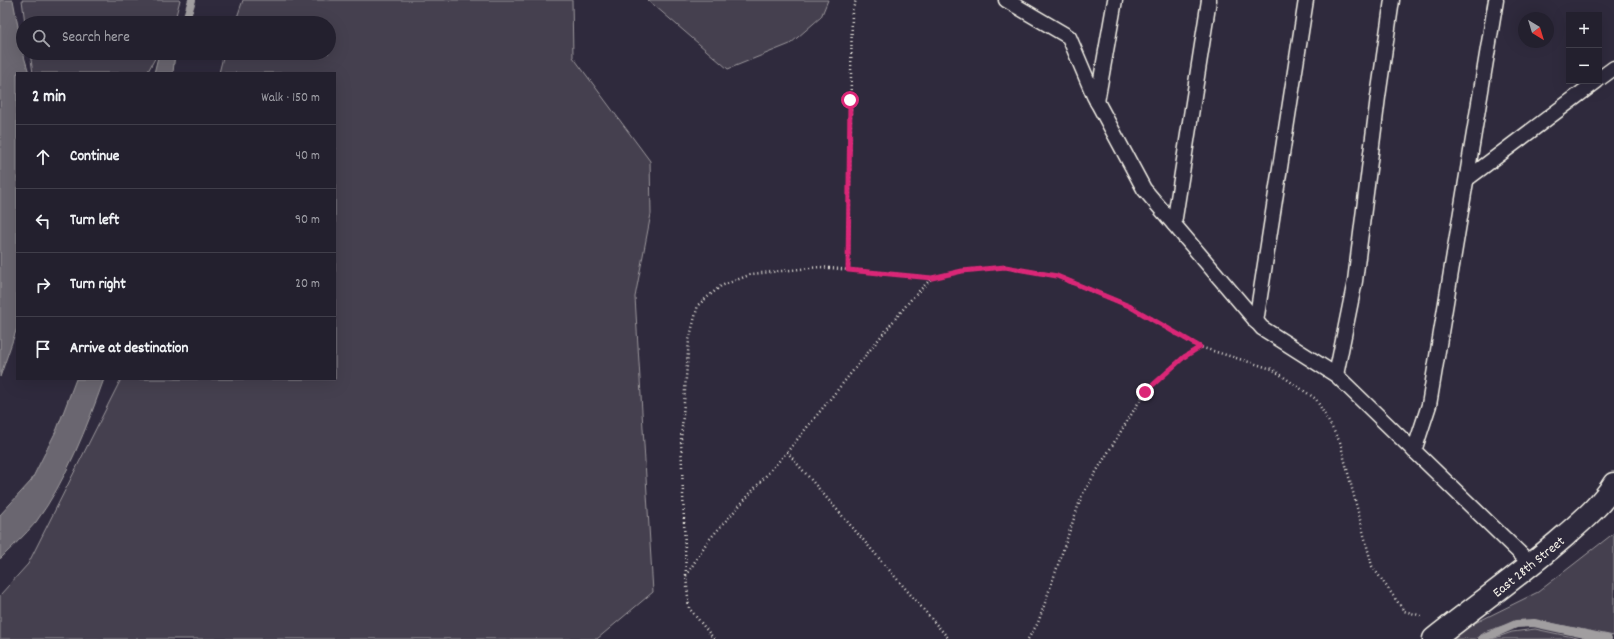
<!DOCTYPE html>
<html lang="en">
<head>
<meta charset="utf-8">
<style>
	:root { --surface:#23202e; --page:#2b2836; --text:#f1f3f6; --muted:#a3a3aa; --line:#403e4a }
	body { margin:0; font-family:Dekko,sans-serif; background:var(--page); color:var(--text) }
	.controls { position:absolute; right:12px; top:12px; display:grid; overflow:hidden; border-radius:0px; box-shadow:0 4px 16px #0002 }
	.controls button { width:36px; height:36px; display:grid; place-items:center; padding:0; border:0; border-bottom:1px solid var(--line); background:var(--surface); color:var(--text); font:20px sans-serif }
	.compass { position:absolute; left:1518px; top:12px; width:36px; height:36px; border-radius:50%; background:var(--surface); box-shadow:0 4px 16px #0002; rotate:142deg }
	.stop { position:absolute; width:12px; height:12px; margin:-9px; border:3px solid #db2777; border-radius:50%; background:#fff }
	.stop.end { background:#db2777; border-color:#fff; box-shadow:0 1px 4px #0008 }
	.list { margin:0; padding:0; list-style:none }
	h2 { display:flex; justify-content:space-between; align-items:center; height:52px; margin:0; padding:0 16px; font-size:17px }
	h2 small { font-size:13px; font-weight:400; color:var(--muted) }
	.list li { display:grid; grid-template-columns:26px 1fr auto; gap:12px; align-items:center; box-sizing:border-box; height:64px; padding:0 16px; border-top:1px solid var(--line) }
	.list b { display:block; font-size:15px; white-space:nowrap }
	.list em { font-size:13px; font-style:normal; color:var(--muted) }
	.icon { flex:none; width:22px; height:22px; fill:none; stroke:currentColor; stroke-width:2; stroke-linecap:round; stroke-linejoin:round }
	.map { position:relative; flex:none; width:1614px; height:639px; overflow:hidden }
	.search { position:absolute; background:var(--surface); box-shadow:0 4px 16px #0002; left:16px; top:16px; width:320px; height:44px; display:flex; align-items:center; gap:10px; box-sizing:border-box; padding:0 14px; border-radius:22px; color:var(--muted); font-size:15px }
	.panel { position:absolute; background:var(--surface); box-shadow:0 4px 16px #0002; left:16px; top:72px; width:320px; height:308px; border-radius:0px }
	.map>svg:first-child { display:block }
</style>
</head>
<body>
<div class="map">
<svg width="1614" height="639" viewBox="0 0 1614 639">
	<rect width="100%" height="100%" fill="#2f2a3d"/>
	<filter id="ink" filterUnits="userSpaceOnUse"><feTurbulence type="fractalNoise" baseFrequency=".025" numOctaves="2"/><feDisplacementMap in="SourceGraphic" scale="8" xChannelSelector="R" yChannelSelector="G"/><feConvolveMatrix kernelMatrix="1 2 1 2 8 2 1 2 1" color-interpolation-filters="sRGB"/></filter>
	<g filter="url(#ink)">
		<g fill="#454050" stroke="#9c989c">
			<polygon points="22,0 180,0 174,23 25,23"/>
			<polygon points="243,0 572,0 573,57 650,161 651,214 635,297 653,592 597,639 0,639 0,595 28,564 121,379 335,379 335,73 219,73 224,53 329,53 329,23 235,23"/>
			<polygon points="648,0 828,0 821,17 790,44 728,69"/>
			<polygon points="30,53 158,53 147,73 33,73"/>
			<polygon points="1614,533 1614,636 1535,620 1515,622 1487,631 1475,639 1452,639 1467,627 1538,592"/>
			<polygon points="1535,629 1582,639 1492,639 1512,632"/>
		</g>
		<g fill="#6a6670" stroke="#a19ea0">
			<polygon points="0,0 13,0 23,53 29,73 17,73 17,328 0,377"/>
			<polygon points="159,53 175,53 173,73 154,73"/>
			<path d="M76,379H104C87,427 66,481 36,522C25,535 12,547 0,559V515L31,481L57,429Z"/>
		</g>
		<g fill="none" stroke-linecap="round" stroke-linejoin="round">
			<g stroke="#a19ea0" stroke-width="8">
				<polyline points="185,23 192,0"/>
				<polyline points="1482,639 1516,624 1534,623 1608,639"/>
			</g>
			<g stroke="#f4f1e8" stroke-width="17">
				<g id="lane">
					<polyline points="1006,0 1069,37 1094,96 1144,189 1262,328 1336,375 1532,565"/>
					<polyline points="1599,79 1614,68"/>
					<polyline points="1097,102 1115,0"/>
					<polyline points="1467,179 1597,81"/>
					<polyline points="1174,224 1209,0"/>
					<polyline points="1256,322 1306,0"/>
					<polyline points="1336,375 1355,281 1378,97 1392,0"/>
					<polyline points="1414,451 1429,405 1496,0"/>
				</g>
			</g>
			<g stroke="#f4f1e8" stroke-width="25">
				<path id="street" d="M1434,639C1478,604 1524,572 1566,535C1583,520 1602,504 1614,484"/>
			</g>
			<g stroke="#f4f1e8" stroke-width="2.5" stroke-dasharray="1 3" stroke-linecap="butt">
				<polyline points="848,270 852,11 856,0"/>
				<polyline points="787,452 949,639"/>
				<polyline points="686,575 681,440 689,340 698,305 721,286 752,274 820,267 932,278"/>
				<polyline points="714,639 689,608 686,576 707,542 787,452 913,297 932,278 962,271 1005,267 1057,276 1129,306 1200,347"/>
				<polyline points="1028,639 1038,623 1082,495 1145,392 1184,357 1200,347 1272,369 1316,399 1340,442 1372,566 1404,611 1422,616"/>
			</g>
			<use href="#lane" stroke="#2f2a3d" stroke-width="14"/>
			<use href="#street" stroke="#2f2a3d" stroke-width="22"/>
		</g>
	</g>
	<g fill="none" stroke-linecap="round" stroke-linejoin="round" filter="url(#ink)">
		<polyline stroke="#db2777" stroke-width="5" points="850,100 848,270 932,278 962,271 1005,267 1057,276 1129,306 1200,347 1184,357 1145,392"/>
	</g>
	<g text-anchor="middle" stroke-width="3" stroke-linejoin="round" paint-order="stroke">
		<g font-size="14" fill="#f4f1e8" stroke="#2f2a3d">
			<text transform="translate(1528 566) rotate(-39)" y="5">East 28th Street</text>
		</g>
	</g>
</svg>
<div class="controls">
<button>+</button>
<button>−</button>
</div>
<svg class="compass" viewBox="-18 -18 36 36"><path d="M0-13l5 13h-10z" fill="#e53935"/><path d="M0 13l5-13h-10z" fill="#a3a3aa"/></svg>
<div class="stop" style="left:850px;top:100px"></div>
<div class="stop end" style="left:1145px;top:392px"></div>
<div class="search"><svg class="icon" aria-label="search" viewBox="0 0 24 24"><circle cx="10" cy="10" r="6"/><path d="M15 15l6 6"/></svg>Search here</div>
<section class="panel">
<h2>2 min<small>Walk · 150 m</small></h2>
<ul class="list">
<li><svg class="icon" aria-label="ahead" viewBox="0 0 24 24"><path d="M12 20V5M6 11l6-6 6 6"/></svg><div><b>Continue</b></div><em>40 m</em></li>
<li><svg class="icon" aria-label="left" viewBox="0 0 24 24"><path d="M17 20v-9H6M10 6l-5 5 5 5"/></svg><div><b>Turn left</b></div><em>90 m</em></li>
<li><svg class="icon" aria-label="right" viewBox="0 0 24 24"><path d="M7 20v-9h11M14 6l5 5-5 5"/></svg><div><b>Turn right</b></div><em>20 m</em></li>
<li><svg class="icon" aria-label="arrive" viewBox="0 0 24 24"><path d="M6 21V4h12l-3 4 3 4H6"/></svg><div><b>Arrive at destination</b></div></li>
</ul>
</section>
</div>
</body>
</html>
